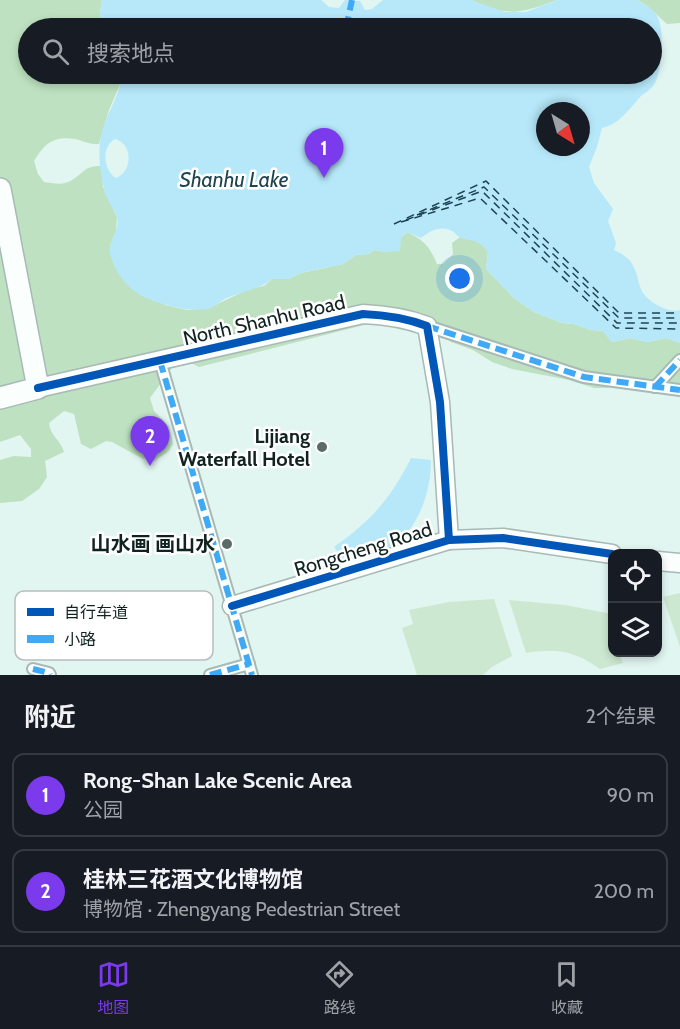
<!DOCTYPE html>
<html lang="zh">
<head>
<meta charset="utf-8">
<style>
	:root { --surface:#171b24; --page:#242831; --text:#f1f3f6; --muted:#9ea1a6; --line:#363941; --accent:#7c3aed }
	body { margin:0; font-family:Cabin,"Noto Sans SC",sans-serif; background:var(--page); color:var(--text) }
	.controls { position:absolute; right:18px; bottom:18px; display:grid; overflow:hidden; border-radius:12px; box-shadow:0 3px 9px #0003 }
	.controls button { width:54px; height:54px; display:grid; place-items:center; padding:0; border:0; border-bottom:2px solid var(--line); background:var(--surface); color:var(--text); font:30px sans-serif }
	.compass { position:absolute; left:536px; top:102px; width:54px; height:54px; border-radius:50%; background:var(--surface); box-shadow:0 3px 9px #0003; rotate:143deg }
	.you { position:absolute; left:460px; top:279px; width:21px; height:21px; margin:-15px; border:4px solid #fff; border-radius:50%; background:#1a73e8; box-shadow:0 0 0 9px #1a73e833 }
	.badge { display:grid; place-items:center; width:39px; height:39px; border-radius:50%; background:var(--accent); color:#fff; font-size:20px; font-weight:700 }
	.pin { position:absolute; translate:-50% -50px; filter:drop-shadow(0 2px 3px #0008) }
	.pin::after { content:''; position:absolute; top:32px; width:21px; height:18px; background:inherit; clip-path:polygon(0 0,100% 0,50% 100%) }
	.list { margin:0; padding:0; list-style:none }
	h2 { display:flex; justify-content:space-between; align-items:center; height:78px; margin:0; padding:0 24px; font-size:26px }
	h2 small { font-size:20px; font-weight:400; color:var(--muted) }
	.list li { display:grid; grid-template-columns:39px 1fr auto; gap:18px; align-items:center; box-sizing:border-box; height:84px; margin:0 12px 12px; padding:0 12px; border:2px solid var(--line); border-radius:12px }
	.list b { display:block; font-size:22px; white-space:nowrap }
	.list p { margin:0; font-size:20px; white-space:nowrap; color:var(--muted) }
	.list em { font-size:20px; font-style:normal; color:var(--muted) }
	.icon { flex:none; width:33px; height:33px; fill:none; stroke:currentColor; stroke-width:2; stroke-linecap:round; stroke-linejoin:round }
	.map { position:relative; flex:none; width:680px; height:675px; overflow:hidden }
	.search { position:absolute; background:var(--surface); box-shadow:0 3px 9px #0003; left:18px; right:18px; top:18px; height:66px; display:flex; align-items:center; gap:15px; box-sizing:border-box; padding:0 21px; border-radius:33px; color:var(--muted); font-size:22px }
	.sheet { height:270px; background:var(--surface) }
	nav { display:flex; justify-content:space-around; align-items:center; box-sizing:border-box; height:84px; border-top:2px solid var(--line); background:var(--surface); font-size:16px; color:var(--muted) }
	nav a { display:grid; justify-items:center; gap:3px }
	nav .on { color:var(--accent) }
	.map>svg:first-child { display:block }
</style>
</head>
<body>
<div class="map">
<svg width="680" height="675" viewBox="0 0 680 675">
	<rect width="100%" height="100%" fill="#e1f5f1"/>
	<g fill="#cde8d1">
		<polygon points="680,593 680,647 663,597"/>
		<polygon points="494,599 512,656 492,667 483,675 417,675 402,628 413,624 409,610 449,602"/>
		<path d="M509,600L565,605L612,614V652L619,653L623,663L600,669C574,650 556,648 526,653Z"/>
	</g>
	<g fill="#bee2c1">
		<path d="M0,0H102L100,13L103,28H28V74H122L121,82L109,110L99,144C90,145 84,141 75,139C53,136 45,143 34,161L38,174L44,182C53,183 64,186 72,180C85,172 84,166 101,166L103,187L117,217L116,231L110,246L165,305L187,310L209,308L249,289L264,286L272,279H288L301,273L343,264L356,255L368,254L375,250L386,252L407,232C424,240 430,247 437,264H443L453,254L452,243L460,237L481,242L488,252L486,269L514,298L534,312L562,323L574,324L591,330L603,331L612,342L630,338L648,342L666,338L680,343V387L625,379L608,388H594L569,380L512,369L492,362L473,350L451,342L428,319L364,325L199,367L193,364H175L150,398L154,411L169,426L173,444L168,452L154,461L146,458L143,459L112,442L106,441L91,449L81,444L74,414L64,411L49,423C50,436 61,440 64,452L45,461L47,477L39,489L22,501L0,503V460L14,456L31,457V449L20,435L0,442Z"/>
		<path d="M471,0H557C519,14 509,17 471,0Z"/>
		<polygon points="637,0 680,0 680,23 667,24 646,5"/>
	</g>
	<g fill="#b6e8fa" fill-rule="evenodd">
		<path d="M102,0H321L329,7L339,8L345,0L360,1L365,10L372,9L383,0H471L505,12H526L557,0H637C644,4 655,10 658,18C665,33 662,68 655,83C652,89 646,92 641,96C629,109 620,124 602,128L597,147L589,167L594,183L613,209L608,221L616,243L614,250C620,253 626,256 630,261C643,279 633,291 657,305C665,309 671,312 680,310V343L666,338L648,342L630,338L612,342L603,331L591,330L574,324L562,323L534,312L514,298L486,269L488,252C477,237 473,243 459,237C456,235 455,232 452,231C440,225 430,231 421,238L407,232L401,238L400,251L386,252L375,250L368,254L356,255L343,264L301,273L288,279H272C261,289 242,291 227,298C220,301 214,308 207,309C198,310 188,310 179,308C151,302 127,294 114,265C112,259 109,254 110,248C111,238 120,228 117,217C115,210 109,204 107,197C101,184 98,156 100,143C102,119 121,96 122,74H652V28H103L100,13ZM545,111H581V147H545ZM115,139C133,143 133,172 116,178C103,170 101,147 115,139Z"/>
		<path d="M411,458L431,460C431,489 421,522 398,542C384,554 362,557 345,561L334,547C371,521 391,498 411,458Z"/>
	</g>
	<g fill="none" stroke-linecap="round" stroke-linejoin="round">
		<g stroke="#1e4452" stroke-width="1.5" stroke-dasharray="8 6" stroke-linecap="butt">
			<polyline points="417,215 484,187 619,318 680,318"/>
			<polyline points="406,220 482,191 617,323 680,323"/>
			<polyline points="401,222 480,198 616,328 680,329"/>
			<polyline points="394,224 486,181 619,313 680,313"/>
		</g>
		<g stroke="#a8b9b6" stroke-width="14">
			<g id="pedestrian">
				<polyline points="427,326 584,377 680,390"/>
				<polyline points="160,361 252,675"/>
				<polyline points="655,387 680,360"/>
				<polyline points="33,669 49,673 50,675"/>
				<polyline points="210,675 249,664"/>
			</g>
		</g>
		<g stroke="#a8b9b6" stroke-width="21">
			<g id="tertiary">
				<path d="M38,388L363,314C386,315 406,318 427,326L440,402L449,540"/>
				<polyline points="658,561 680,563"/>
				<polyline points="232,606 449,540 503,538 612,554"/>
			</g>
		</g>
		<g stroke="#a8b9b6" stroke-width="24">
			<polyline id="secondary" points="0,189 38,388 0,398"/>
		</g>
		<use href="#pedestrian" stroke="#fafefd" stroke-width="10"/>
		<use href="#tertiary" stroke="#fafefd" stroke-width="18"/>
		<use href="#secondary" stroke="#fafefd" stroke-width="21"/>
		<g stroke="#3fa9f5" stroke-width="6" stroke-dasharray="12 6" stroke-linecap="butt">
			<polyline points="346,28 352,0"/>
			<polyline points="427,326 584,377 680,390"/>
			<polyline points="160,361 252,675"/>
			<polyline points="655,387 680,360"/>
			<polyline points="33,669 49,673 50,675"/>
			<polyline points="210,675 249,664"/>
		</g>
		<g stroke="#fff" stroke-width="11">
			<g id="cycleway">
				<path d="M38,388L363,314C386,315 406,318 427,326L440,402L449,540"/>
				<polyline points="232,606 449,540 503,538 612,554"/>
			</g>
		</g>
		<use href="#cycleway" stroke="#0057b8" stroke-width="8"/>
	</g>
	<g fill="#5a6c69" stroke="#fff" stroke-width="2">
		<circle cx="322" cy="447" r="6"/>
		<circle cx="227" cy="544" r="6"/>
	</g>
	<g text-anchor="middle" stroke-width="5" stroke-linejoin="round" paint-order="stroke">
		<g font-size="20" fill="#112320" stroke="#fff">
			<text transform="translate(264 320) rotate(-13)" y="7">North Shanhu Road</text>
			<text transform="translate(363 549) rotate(-17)" y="7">Rongcheng Road</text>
		</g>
		<g font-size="20" font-weight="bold" fill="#112320" stroke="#fff" text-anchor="end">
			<text x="310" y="443">Lijiang<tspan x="310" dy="23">Waterfall Hotel</tspan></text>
			<text x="215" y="551">山水画 画山水</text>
		</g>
		<g font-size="21" font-style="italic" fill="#1e4452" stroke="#fff">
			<text x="234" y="187">Shanhu Lake</text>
		</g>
	</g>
	<rect x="15" y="591" width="198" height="69" rx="9" fill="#fff" stroke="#b8bdbc" stroke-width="1.5"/>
	<rect x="27" y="608" width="27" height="8" fill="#0057b8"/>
	<rect x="27" y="635" width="27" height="8" fill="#3fa9f5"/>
	<g font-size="16" fill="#112320">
		<text x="64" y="618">自行车道</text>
		<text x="64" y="645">小路</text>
	</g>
</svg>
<div class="controls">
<button><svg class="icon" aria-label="locate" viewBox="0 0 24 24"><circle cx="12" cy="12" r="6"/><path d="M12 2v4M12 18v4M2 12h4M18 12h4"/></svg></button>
<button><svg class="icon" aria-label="layers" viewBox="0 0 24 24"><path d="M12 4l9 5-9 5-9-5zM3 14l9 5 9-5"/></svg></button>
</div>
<svg class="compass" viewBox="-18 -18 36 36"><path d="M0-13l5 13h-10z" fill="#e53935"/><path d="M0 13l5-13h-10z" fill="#9ea1a6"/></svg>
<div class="you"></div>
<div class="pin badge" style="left:324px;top:178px">1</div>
<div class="pin badge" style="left:150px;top:466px">2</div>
<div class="search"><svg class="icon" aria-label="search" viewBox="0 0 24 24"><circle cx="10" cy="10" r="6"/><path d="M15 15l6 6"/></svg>搜索地点</div>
</div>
<section class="sheet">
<h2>附近<small>2个结果</small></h2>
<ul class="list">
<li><span class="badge">1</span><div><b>Rong-Shan Lake Scenic Area</b><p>公园</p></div><em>90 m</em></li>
<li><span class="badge">2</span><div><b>桂林三花酒文化博物馆</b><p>博物馆 · Zhengyang Pedestrian Street</p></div><em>200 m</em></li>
</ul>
</section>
<nav>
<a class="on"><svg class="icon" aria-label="map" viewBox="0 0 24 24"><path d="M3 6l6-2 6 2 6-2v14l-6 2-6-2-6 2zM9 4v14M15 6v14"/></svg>地图</a>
<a><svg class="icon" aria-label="directions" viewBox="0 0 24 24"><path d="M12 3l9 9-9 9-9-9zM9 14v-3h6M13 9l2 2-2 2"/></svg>路线</a>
<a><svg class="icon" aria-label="saved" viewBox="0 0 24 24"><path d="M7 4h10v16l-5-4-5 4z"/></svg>收藏</a>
</nav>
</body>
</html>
